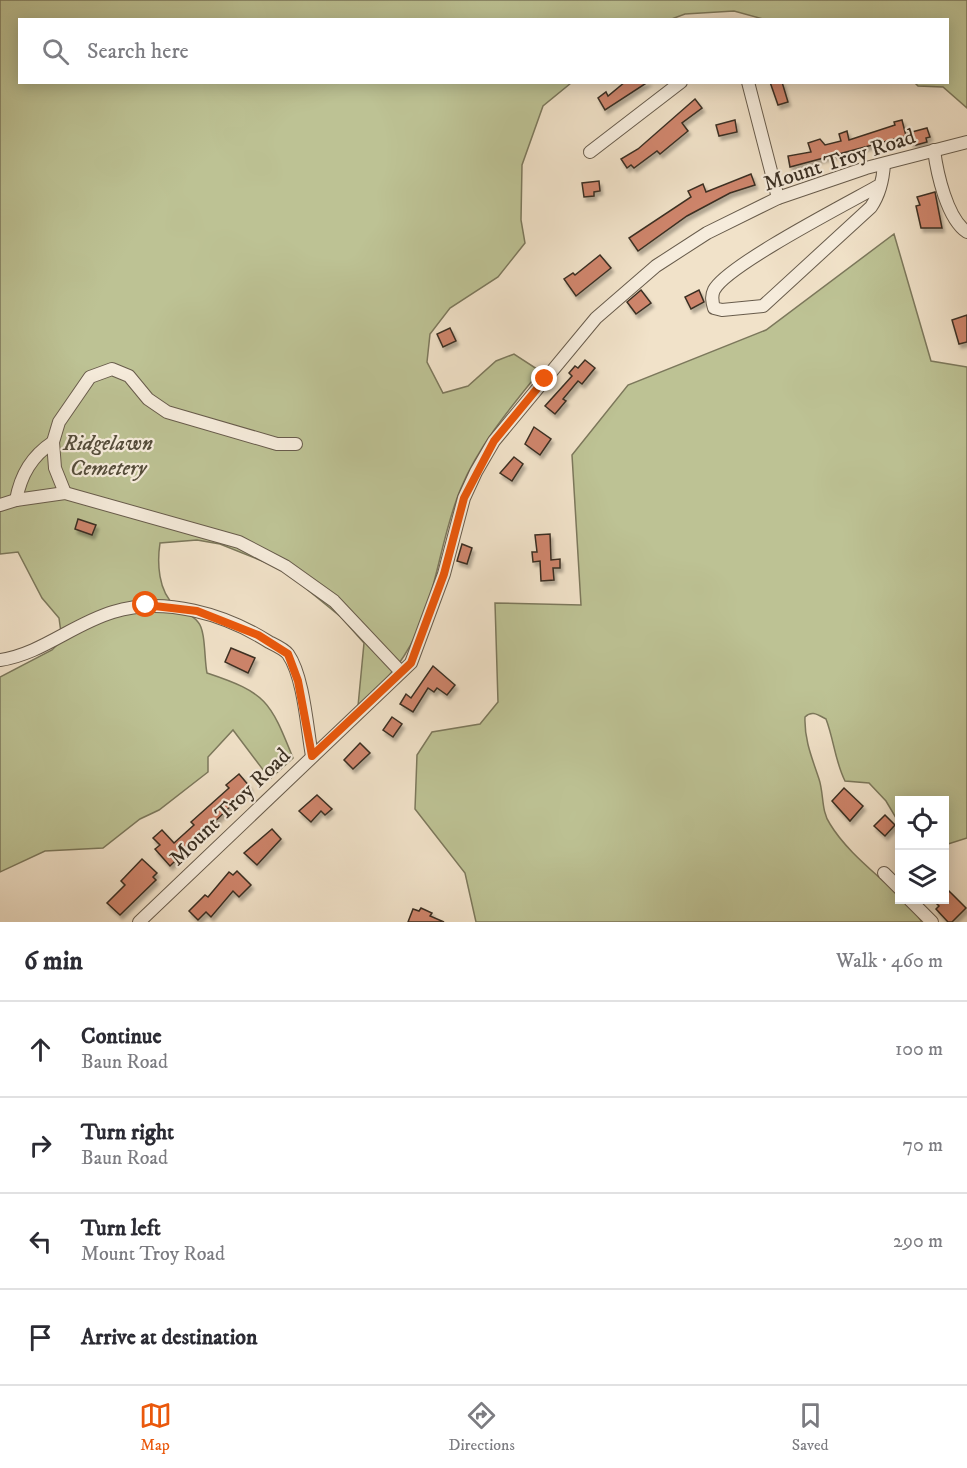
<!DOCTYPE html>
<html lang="en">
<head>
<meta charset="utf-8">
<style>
	:root { --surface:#fff; --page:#f2f2f3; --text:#2b2b33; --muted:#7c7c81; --line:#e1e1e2; --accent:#ea580c }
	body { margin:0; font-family:"IM FELL DW Pica",serif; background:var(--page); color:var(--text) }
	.controls { position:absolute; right:18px; bottom:18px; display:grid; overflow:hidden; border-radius:0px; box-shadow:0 3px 15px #0003 }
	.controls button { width:54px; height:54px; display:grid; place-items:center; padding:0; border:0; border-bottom:2px solid var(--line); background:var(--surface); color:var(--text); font:30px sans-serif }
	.stop { position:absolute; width:18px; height:18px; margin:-14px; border:4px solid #ea580c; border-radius:50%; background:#fff }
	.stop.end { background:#ea580c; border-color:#fff; box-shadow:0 2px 6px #0008 }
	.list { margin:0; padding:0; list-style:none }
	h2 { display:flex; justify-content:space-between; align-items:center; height:78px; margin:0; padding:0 24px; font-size:26px }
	h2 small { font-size:20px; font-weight:400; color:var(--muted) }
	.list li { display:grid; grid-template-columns:39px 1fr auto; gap:18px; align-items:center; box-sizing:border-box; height:96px; padding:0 24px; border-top:2px solid var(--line) }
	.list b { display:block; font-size:22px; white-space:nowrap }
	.list p { margin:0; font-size:20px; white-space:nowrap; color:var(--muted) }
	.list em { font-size:20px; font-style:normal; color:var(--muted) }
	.icon { flex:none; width:33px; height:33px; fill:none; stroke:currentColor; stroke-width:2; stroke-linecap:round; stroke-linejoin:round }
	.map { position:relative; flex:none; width:967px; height:922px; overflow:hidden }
	.search { position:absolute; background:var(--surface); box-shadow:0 3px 15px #0003; left:18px; right:18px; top:18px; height:66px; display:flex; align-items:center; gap:15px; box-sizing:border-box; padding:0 21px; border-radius:0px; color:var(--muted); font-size:22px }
	.sheet { height:462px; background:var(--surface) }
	nav { display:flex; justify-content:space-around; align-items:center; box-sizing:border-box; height:84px; border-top:2px solid var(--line); background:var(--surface); font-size:16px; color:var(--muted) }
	nav a { display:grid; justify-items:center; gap:3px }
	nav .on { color:var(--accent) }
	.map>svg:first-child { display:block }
</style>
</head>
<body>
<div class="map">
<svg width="967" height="922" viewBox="0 0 967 922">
	<defs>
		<filter id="shadow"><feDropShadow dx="2.5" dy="4" stdDeviation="1.5" flood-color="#0004"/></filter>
	</defs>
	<rect width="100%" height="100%" fill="#f1e2c9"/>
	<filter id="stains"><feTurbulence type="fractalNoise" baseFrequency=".00333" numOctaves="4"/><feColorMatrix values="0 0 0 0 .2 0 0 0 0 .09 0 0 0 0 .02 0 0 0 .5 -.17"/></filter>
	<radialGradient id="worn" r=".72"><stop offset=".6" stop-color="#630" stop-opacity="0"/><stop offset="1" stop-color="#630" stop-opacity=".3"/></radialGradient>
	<g fill="#bdc294" stroke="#7c785c" stroke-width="1.5">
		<path d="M0,0H967V108L943,87L918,86L915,83L948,82V20H767L734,11L685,14L669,20H20V82L571,83L543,106L522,165L521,220L525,243L498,277L450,308L430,334L427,362L443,393L468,386L496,361L514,354L540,371C511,407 479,445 461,488C438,542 437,606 404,656C392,675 374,691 358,706L364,643L341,617L282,569L220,544L197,540L160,543C157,563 158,591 175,606C182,611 193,615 198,622C206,631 204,659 207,673C267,693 270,701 293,758L270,779L233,730L208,757V772L159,810L140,819L103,848L45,851L0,872V677L52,650L62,640L59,618L42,598L18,552L0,554Z"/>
		<path d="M894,234L931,361L967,367V838L945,845L944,800H900L899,823L886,801L869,783L845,781C835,761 834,740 826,719C818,715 812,710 805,717C804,739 812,758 819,779C824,794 821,811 830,824C853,862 899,888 922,922H476L465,873L415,809L417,755L432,732L480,724L498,702L495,603L581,605L572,455L628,385L766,330Z"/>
	</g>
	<g fill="#cf856c" stroke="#3a2f23" stroke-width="1.5" filter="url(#shadow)">
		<polygon points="625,82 648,82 605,110 598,98 606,92 608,96"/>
		<polygon points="770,82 782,82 788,102 778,105"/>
		<polygon points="695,99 702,108 682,123 688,131 660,154 657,151 634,168 631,165 627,168 621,159 638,149"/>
		<polygon points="735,120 737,132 719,136 716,125"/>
		<polygon points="902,120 906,136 790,167 788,156 811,152 808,143 820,139 825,145 841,141 839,134 847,131 849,140 895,125 894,122"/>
		<polygon points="927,128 930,137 926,138 927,142 916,145 915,142 911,143 908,133"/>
		<polygon points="751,174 755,185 730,193 687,216 638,251 629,238 691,197 688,191 703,184 706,192"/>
		<polygon points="599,181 600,191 594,192 594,196 584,197 582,183"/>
		<polygon points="935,192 942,228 921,228 916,206 920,205 917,197"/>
		<polygon points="600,255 611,268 576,296 564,279 573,273 575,275"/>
		<polygon points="641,290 651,303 636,314 627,302"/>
		<polygon points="699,290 704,302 691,309 685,297"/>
		<polygon points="967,315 967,342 959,344 952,320"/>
		<polygon points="450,328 456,341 443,347 437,334"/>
		<polygon points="585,360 595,368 582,384 578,381 563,399 566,401 555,414 545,406 572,376 569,373 575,366 578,368"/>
		<polygon points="534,427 551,439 540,455 525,444"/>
		<polygon points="514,457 523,464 512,481 500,473"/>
		<polygon points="78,519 96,525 92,535 75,529"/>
		<polygon points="550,534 551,560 560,559 560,568 553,568 554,580 541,581 540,561 533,562 532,552 537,552 535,535"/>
		<polygon points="462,544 472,548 467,564 457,561"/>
		<polygon points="231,648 255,658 248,673 225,662"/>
		<polygon points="433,666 455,685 447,695 437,688 434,692 428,688 413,712 400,704 406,694 411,698"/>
		<polygon points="392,717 402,724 393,737 383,730"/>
		<polygon points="360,743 370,753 353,769 344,760"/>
		<polygon points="239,774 250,787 170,866 155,849 160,845 153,838 162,830 174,843 194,825 191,822 229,788 226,785"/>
		<polygon points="844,788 863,806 850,821 832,801"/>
		<polygon points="317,795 332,809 325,815 321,811 311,822 299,811"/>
		<polygon points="885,815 895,825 885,836 874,826"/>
		<polygon points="272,829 281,839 257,865 244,853"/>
		<polygon points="142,859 157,873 153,877 156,880 120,915 107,903 125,885 121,881"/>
		<polygon points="237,871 251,885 239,897 233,891 211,917 206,912 198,920 189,911 205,895 208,897 229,872 233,875"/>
		<polygon points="949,891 966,908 952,922 948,922 936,909 939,906 936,903 945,900"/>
		<polygon points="421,908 432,913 430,916 444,922 408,922 413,909 419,911"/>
	</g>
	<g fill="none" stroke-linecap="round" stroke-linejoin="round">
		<g stroke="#685c4c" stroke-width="14">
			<g id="minor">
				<polyline points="748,82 778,198"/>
				<path d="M934,150C937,173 947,219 967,232"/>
				<polyline points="590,152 681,82"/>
				<path d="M880,185C850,202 727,265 714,290C711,296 712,301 714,308L722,310L763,306L871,207C880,194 883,180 884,164"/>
				<polyline points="65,493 55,468 53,442 59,422 90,377 112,369 129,376 148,399 167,412 277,444 296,444"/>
				<path d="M16,500C21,474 32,456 53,442"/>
				<polyline points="0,505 16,500 65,493 239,542 285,566 334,601 401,672"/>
				<path d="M0,660C41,654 73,624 113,612C164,596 225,614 269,642C275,645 284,649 288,654C304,677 307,729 312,756"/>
				<polyline points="884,873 900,889"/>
				<polyline points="910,900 932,922"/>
				<polyline points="139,922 411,663 444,574 464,498 476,472 494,441 596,318 656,266 707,233 778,198 866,168 967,142"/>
			</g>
		</g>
		<use href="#minor" stroke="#f6ecdc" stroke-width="12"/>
	</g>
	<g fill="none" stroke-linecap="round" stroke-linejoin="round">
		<polyline stroke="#ea580c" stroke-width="8" points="146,605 197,611 258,635 288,654 298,681 312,756 411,663 444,574 464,498 494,441 545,379"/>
	</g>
	<g text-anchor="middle" stroke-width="4.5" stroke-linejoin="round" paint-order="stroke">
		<g font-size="22" fill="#3a2f23" stroke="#f6ecdc">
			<text transform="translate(839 159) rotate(-18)" y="8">Mount Troy Road</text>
			<text transform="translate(229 806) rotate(-44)" y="8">Mount Troy Road</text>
		</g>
		<g font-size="22" font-style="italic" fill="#544c3a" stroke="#f6ecdc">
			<text x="108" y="450">Ridgelawn<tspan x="108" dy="25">Cemetery</tspan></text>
		</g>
	</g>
	<rect width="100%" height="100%" filter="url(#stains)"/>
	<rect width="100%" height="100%" fill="url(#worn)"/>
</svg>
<div class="controls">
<button><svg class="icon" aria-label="locate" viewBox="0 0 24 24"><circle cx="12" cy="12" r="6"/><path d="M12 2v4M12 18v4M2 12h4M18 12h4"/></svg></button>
<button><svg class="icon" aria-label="layers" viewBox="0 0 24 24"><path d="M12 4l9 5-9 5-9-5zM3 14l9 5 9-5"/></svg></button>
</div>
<div class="stop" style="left:146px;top:605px"></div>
<div class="stop end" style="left:545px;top:379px"></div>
<div class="search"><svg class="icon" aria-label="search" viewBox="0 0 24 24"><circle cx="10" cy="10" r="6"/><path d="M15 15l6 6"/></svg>Search here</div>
</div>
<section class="sheet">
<h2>6 min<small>Walk · 460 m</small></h2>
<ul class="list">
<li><svg class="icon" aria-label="ahead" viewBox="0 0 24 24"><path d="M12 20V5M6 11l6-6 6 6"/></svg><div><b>Continue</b><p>Baun Road</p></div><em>100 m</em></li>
<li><svg class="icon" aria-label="right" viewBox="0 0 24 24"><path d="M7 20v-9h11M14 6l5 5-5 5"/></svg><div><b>Turn right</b><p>Baun Road</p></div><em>70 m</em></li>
<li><svg class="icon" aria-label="left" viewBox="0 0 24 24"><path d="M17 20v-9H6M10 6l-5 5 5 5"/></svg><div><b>Turn left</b><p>Mount Troy Road</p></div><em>290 m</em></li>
<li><svg class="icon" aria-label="arrive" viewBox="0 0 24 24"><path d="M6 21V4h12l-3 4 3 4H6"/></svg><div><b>Arrive at destination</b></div></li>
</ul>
</section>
<nav>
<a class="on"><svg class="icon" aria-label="map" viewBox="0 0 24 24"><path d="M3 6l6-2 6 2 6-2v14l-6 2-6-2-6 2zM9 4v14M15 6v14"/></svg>Map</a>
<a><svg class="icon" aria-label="directions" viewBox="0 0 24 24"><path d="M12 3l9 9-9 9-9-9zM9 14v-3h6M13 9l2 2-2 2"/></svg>Directions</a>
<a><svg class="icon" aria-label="saved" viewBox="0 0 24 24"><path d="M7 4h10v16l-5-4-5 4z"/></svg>Saved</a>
</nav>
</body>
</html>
